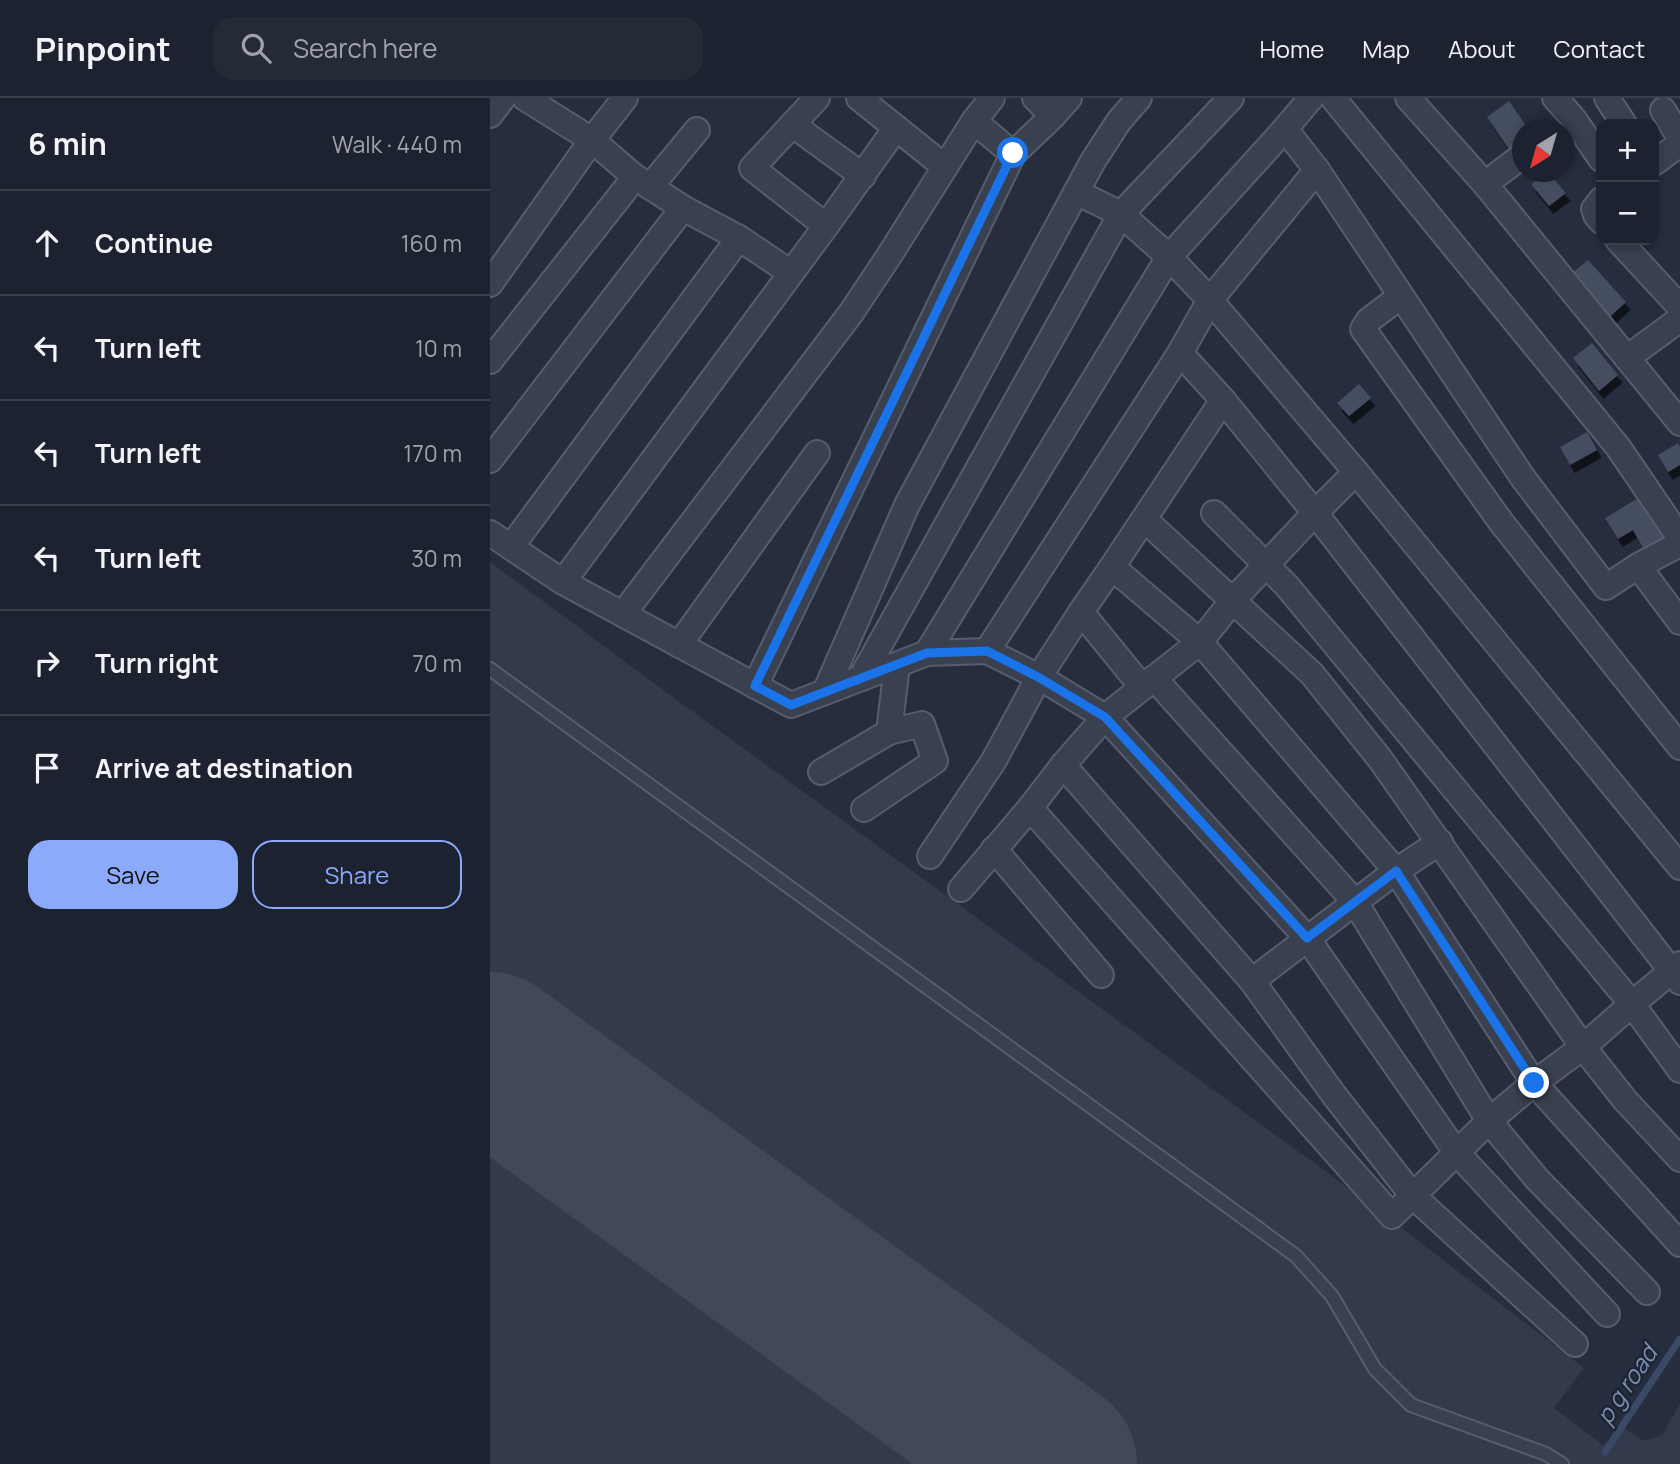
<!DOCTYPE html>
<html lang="en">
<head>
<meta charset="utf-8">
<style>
	:root { --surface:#1c222f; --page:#252a37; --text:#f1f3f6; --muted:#a0a4aa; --line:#3a3f4b; --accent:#8baaf9 }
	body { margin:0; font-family:Manrope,sans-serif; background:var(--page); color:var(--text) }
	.controls { position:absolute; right:21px; top:21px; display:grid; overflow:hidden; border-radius:14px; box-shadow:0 4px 10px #0003 }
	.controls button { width:63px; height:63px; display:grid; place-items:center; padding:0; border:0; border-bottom:2px solid var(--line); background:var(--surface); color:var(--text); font:35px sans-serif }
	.compass { position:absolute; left:1022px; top:21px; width:63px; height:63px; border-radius:50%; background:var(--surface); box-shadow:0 4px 10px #0003; rotate:217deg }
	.stop { position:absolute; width:21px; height:21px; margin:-16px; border:5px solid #1a73e8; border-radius:50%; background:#fff }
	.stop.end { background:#1a73e8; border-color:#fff; box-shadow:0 2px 7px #0008 }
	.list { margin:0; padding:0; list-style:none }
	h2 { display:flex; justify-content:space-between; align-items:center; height:91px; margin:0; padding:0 28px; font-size:30px }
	h2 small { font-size:23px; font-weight:400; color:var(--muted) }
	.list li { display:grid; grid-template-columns:46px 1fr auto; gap:21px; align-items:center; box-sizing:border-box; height:105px; padding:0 28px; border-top:2px solid var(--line) }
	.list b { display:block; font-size:26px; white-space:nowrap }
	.list em { font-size:23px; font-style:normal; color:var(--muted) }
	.actions { display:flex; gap:14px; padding:21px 28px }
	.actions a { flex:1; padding:16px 0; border:2px solid var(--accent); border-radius:21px; text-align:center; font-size:24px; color:var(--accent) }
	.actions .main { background:var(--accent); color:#111 }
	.icon { flex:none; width:38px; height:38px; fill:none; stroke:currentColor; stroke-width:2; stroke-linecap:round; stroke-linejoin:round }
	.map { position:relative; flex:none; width:1190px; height:1366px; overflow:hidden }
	header { display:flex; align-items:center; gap:42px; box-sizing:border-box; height:98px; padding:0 35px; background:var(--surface); border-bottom:2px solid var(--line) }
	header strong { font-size:33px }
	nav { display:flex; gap:38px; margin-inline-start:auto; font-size:24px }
	.search { width:490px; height:63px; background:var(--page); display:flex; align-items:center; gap:18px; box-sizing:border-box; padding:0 24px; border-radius:21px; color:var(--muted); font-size:26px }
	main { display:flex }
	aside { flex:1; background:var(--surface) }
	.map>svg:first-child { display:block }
</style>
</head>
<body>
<header>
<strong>Pinpoint</strong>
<div class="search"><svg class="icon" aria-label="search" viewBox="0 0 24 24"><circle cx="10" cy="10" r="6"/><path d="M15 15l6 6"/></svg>Search here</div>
<nav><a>Home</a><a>Map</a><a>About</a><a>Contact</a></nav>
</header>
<main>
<aside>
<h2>6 min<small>Walk · 440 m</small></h2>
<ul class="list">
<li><svg class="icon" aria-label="ahead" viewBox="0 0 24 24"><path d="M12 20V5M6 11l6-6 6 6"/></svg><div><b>Continue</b></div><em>160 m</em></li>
<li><svg class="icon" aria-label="left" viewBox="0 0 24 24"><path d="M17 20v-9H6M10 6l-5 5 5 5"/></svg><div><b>Turn left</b></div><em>10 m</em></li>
<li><svg class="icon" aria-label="left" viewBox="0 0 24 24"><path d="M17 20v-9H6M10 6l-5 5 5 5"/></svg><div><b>Turn left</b></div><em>170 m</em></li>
<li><svg class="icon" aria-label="left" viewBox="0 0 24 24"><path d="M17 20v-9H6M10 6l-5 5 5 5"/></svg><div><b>Turn left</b></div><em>30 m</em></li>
<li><svg class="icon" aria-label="right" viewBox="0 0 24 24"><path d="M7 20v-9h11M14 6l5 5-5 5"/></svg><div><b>Turn right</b></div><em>70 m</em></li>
<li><svg class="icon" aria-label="arrive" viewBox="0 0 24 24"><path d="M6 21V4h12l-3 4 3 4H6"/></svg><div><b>Arrive at destination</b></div></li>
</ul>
<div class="actions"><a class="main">Save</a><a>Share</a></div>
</aside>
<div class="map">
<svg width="1190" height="1366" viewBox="0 0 1190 1366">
	<defs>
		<filter id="shadow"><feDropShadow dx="4.5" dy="8" stdDeviation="0" flood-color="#0009"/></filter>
	</defs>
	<rect width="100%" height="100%" fill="#252d3f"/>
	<polygon fill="#333a4c" points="0,464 176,594 875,1102 1094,1270 1064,1310 1113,1347 1133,1330 1154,1343 1172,1337 1190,1306 1190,1366 0,1366"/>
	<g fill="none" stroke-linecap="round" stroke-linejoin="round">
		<polyline stroke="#3a4968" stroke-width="7" points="1115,1354 1190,1241"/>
		<polyline stroke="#40485a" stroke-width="166" points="0,957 564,1366"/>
	</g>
	<g fill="#444d61" filter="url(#shadow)">
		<polygon points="1019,3 1039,32 1032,32 1032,49 1023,57 997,19"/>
		<polygon points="1058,74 1076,95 1059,108 1041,86"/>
		<polygon points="1098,162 1136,204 1114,224 1080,177"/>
		<polygon points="1102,245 1128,277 1109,293 1083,260"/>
		<polygon points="869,286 881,300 859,318 847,305"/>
		<polygon points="1097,334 1107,352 1080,367 1070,349"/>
		<polygon points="1188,345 1190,349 1190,367 1178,374 1168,357"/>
		<polygon points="1150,399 1177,443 1156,455 1143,432 1128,441 1115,420"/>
	</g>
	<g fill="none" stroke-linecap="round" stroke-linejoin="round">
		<g stroke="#575d6d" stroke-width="16">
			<polyline id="lane" points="0,571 806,1158 842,1198 885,1271 921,1307 1056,1356 1072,1366"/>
		</g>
		<g stroke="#575d6d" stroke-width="28">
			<g id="street">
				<polyline points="135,0 102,42 145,79 193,110 249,140 301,175"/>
				<polyline points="327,0 262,70 336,128"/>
				<polyline points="369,0 455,69"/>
				<polyline points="545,0 563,18 579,0"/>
				<polyline points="821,0 795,31 827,72 1033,380 1116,489 1148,468 1190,446"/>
				<polyline points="843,0 1128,349 1190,440"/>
				<polyline points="918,0 995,86 1190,325"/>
				<polyline points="1065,0 1083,20 1111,61"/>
				<polyline points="1117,0 1134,26"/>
				<polyline points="1173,12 1190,40"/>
				<polyline points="0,17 13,0"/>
				<polyline points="303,27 373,78"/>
				<polyline points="523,56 563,18"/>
				<polyline points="1164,65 1190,46"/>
				<polyline points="995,86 1032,58"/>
				<polyline points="160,89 207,32"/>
				<polyline points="586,94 631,116 679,159 720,202 866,374 1190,769"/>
				<polyline points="1111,102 1104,111 1106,117 1111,123"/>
				<polyline points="1128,142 1190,209"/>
				<polyline points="0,186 102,42 35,0"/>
				<polyline points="911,198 879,222 873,231 1011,424 1190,649"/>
				<polyline points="690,255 733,302 825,415 1190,884"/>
				<polyline points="1137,260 1190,221"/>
				<polyline points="0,263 145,79"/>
				<polyline points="0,362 193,110"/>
				<polyline points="866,374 825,415 743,502 710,544 615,619 573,667 762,883 844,997 923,1098 1085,1246"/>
				<polyline points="654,421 822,576 890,661 1093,949 1135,1002 1190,1061"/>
				<polyline points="0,435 73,484 301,607 437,555 497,553 549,579 615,619 817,840 966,1054 1117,1216"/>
				<polyline points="21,449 249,140"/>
				<polyline points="1148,468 1190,524"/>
				<polyline points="622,469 733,302"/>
				<polyline points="73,484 336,128 406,30"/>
				<polyline points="591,514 652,589 664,580 865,804 999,1023 1047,1081 1157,1194"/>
				<polyline points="133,516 361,215 399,158 484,23 502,0"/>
				<polyline points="189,547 327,355"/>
				<polyline points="497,553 690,255 720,202 827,72"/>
				<polyline points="437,555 679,159 795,31"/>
				<polyline points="371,580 631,116 741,0"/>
				<polyline points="265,588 523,56 484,23"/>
				<polyline points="335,594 417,407 603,63 629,23 649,0"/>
				<polyline points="399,634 407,567"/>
				<polyline points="573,667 540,710 902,1118 999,1023 1044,985 1093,949 1142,906 797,488 724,415"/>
				<polyline points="331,674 399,634 432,626 445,663 374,711"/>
				<polyline points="504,751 611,877"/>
				<polyline points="440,758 503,664 549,579 591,514 622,469 710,544 906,773 1044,985 1190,1146"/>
				<polyline points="471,791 540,710"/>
				<polyline points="1190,866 1142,906 1190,972"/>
				<polyline points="762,883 906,773 950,744"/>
			</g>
		</g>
		<use href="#lane" stroke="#39404f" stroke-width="12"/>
		<use href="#street" stroke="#39404f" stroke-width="24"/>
	</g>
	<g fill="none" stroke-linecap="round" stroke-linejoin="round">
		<polyline stroke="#1a73e8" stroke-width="9" points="523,55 265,588 301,607 437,555 497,553 548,579 615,619 817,840 906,773 1044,985"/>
	</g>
	<g text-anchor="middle" stroke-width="5" stroke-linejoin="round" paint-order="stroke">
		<g font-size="24" font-style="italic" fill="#7c8eb2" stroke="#1e2434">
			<text transform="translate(1137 1287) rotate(-56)" y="8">p g road</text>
		</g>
	</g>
</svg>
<div class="controls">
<button>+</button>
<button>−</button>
</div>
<svg class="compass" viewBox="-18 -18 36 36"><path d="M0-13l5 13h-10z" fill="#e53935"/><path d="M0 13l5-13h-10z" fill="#a0a4aa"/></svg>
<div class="stop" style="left:523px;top:55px"></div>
<div class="stop end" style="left:1044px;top:985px"></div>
</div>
</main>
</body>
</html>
